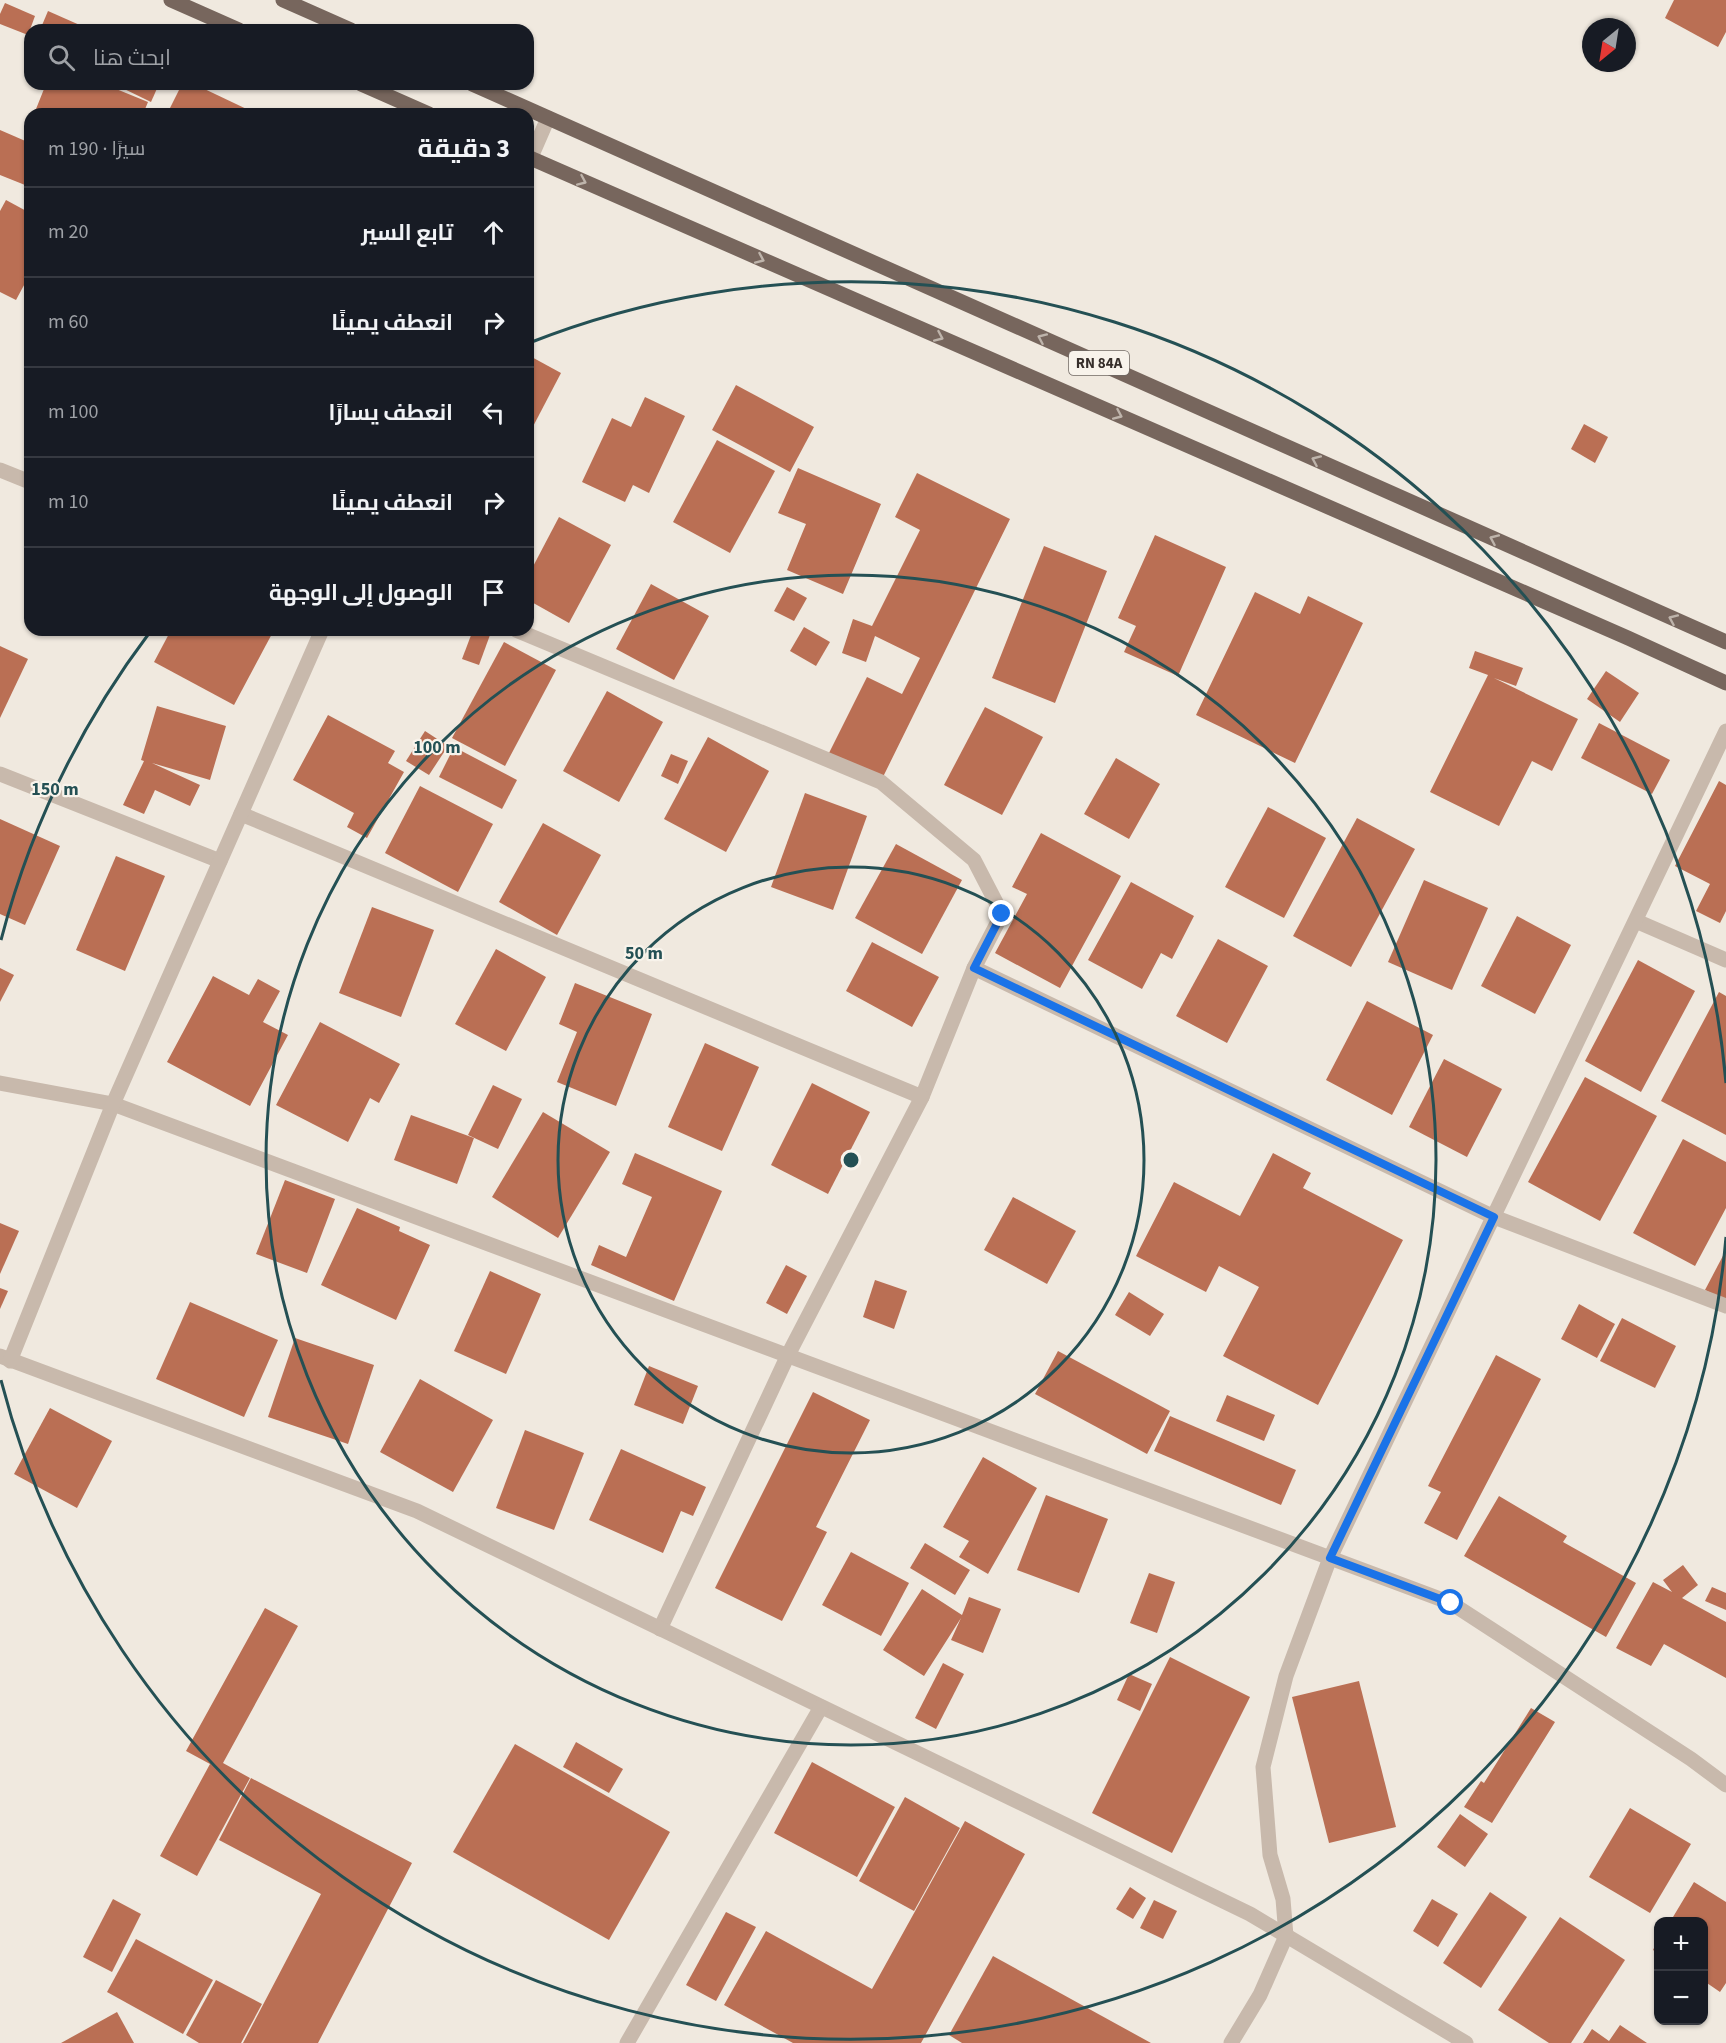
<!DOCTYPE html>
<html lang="ar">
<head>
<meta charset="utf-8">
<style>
	:root { --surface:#171b24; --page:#20242c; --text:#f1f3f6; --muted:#9ea1a6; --line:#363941 }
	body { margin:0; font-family:"Source Sans 3",Cairo,sans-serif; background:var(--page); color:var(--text); direction:rtl }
	.controls { position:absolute; right:18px; bottom:18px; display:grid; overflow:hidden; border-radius:12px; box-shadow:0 2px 4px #0004 }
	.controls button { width:54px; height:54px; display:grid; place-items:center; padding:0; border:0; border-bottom:2px solid var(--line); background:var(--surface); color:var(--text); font:30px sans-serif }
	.compass { position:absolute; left:1582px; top:18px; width:54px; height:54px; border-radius:50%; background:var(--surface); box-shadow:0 2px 4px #0004; rotate:210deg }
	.stop { position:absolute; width:18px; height:18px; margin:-14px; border:4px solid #1a73e8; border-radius:50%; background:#fff }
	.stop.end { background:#1a73e8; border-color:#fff; box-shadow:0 2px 6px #0008 }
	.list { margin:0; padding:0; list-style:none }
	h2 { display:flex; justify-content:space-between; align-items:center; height:78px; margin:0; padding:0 24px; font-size:26px }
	h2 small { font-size:20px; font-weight:400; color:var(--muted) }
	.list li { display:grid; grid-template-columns:39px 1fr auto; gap:18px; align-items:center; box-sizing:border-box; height:90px; padding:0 24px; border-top:2px solid var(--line) }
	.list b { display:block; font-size:22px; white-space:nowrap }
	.list em { font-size:20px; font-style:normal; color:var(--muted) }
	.icon { flex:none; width:33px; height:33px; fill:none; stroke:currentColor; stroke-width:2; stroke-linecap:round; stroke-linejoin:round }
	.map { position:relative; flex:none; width:1726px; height:2043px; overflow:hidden; direction:ltr }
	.search { position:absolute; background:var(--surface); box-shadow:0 2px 4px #0004; left:24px; top:24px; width:510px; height:66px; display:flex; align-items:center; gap:15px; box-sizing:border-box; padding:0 21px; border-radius:18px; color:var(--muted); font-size:22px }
	.panel { position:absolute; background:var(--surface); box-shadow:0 2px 4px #0004; left:24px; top:108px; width:510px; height:528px; border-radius:18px; direction:rtl }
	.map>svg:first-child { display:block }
</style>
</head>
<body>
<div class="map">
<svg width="1726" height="2043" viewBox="0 0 1726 2043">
	<rect width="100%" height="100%" fill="#f0e9df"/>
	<g fill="#ba6f54">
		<polygon points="1674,0 1726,0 1726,32 1718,47 1665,18"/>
		<polygon points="5,3 35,16 28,35 0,24 0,14"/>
		<polygon points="48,11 91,30 40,30"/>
		<polygon points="46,84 71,84 85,90 88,84 104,84 148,102 143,114 34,114"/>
		<polygon points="114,84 159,84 151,102"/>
		<polygon points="182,84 194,84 257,114 167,114"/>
		<polygon points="0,130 30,143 30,187 0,175"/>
		<polygon points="6,200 30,213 30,274 16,300 0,292 0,211"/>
		<polygon points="528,355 561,373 528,436"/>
		<polygon points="736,385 814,427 790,472 712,430"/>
		<polygon points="645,397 685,416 649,493 633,485 625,502 582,482 612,418 631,427"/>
		<polygon points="1584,424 1608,437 1595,463 1571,449"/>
		<polygon points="717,440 775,471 730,553 673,522"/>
		<polygon points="798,468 881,504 843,594 787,570 806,524 778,513"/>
		<polygon points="917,473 1010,519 881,781 828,755 867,677 902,694 920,658 875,636 866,662 842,653 853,619 872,626 920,530 895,517"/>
		<polygon points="559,517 611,545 569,623 528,600 528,576"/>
		<polygon points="1155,535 1226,567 1178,676 1124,652 1136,626 1118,618"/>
		<polygon points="1044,546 1107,571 1055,703 992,678"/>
		<polygon points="651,584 709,616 674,680 616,649"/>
		<polygon points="787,587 807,598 794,621 774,611"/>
		<polygon points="1255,592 1300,614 1308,596 1363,623 1295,763 1196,715"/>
		<polygon points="804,627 830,642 816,666 790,651"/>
		<polygon points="171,630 274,630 234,705 154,662"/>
		<polygon points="473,630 490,635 479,665 462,659"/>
		<polygon points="504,642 556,670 505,766 452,738"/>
		<polygon points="0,646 28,659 0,718"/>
		<polygon points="1475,651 1523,668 1516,686 1494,678 1578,719 1552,771 1532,761 1499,826 1430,792 1488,675 1469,668"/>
		<polygon points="1606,671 1639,693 1620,722 1587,699"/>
		<polygon points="607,691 663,722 619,802 563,771"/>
		<polygon points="157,706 226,726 210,780 152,763 200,785 190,806 155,790 144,814 123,805 144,761 141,760"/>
		<polygon points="985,707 1043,737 1002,815 944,785"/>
		<polygon points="328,715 395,751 388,763 404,772 367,838 347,827 354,813 293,780"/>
		<polygon points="1599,723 1670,760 1652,794 1581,758"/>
		<polygon points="425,731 448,746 429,775 406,761"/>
		<polygon points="708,737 769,771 726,852 664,819"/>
		<polygon points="454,747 517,780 502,809 439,777"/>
		<polygon points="671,754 688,761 678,784 661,776"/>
		<polygon points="1116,758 1160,784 1129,839 1084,814"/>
		<polygon points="1719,781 1726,785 1726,911 1720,923 1696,911 1710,884 1675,866"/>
		<polygon points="420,786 493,824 458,892 385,853"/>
		<polygon points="805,793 867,816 833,910 771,887"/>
		<polygon points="1268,807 1326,838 1284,918 1225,887"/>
		<polygon points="1357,818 1415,849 1351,967 1293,936"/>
		<polygon points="0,819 60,846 25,925 0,914"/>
		<polygon points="543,823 601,855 557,935 499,902"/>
		<polygon points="1041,833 1121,876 1060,988 995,953 1027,894 1012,887"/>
		<polygon points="896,844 962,880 922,954 855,918"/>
		<polygon points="116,856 165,876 125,971 76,950"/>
		<polygon points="1424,880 1488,908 1452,990 1388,962"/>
		<polygon points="1131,882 1194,916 1172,959 1161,953 1142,989 1088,960"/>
		<polygon points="372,907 434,930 401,1017 339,993"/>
		<polygon points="1517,916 1571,945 1535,1014 1481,986"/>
		<polygon points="1218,939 1268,966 1227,1043 1176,1016"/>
		<polygon points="872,942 939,977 912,1027 846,991"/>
		<polygon points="496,949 546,977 506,1051 455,1024"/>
		<polygon points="1638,960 1695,991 1641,1092 1585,1061"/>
		<polygon points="0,968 14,975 0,1002"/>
		<polygon points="213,976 249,995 258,979 280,991 263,1022 288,1035 250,1106 167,1062"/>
		<polygon points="575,983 652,1014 616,1106 557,1082 577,1032 559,1024"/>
		<polygon points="1719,992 1726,996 1726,1135 1661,1101"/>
		<polygon points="1367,1001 1433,1035 1392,1115 1326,1080"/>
		<polygon points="320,1022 400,1064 379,1103 370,1098 348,1142 276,1105"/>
		<polygon points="705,1043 759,1067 722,1151 668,1127"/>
		<polygon points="1444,1059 1502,1089 1467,1157 1409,1127"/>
		<polygon points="1585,1077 1657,1116 1600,1221 1528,1182"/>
		<polygon points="812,1083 870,1112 828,1194 771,1165"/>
		<polygon points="493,1085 522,1099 498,1149 468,1135"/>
		<polygon points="543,1112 610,1152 558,1238 492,1197"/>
		<polygon points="411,1115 474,1138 457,1184 394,1160"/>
		<polygon points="1683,1139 1726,1162 1726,1208 1695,1266 1633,1233"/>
		<polygon points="635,1153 722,1191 674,1301 591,1265 599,1245 626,1257 652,1197 622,1184"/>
		<polygon points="1273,1153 1311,1173 1303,1188 1403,1240 1318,1405 1223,1356 1259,1287 1219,1266 1206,1292 1136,1256 1174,1182 1240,1216"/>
		<polygon points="285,1180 335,1199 307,1273 256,1254"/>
		<polygon points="1013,1197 1076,1231 1047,1284 984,1250"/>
		<polygon points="357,1208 400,1227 399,1231 430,1245 396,1320 321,1285"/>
		<polygon points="0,1223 19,1231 0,1274"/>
		<polygon points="1726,1250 1726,1301 1705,1290"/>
		<polygon points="786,1265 807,1276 787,1314 766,1303"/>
		<polygon points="490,1271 541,1294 506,1374 454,1351"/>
		<polygon points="875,1280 907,1291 894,1329 863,1317"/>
		<polygon points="0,1288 8,1291 0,1309"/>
		<polygon points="1129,1292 1164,1314 1150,1336 1115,1315"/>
		<polygon points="190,1302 278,1340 244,1417 156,1379"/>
		<polygon points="1579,1304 1615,1324 1597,1358 1561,1339"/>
		<polygon points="1622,1318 1676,1346 1655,1388 1600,1361"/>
		<polygon points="295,1338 374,1365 348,1444 268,1417"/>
		<polygon points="1058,1351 1170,1411 1147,1454 1035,1394"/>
		<polygon points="1496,1355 1541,1379 1457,1540 1424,1523 1441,1492 1428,1486"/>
		<polygon points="649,1366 698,1386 683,1424 634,1405"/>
		<polygon points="420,1379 493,1420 453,1492 380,1452"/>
		<polygon points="813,1392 870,1420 816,1527 827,1532 782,1621 715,1588"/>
		<polygon points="1227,1395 1275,1415 1264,1441 1216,1421"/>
		<polygon points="50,1408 112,1441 77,1508 14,1474"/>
		<polygon points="1170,1416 1296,1470 1281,1505 1154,1451"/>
		<polygon points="525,1430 584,1453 554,1530 496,1508"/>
		<polygon points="621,1449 706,1487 693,1516 681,1511 663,1553 589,1520"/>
		<polygon points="983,1457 1037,1488 988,1574 959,1557 969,1541 943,1527"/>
		<polygon points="1046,1495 1108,1519 1079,1593 1017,1570"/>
		<polygon points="1499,1496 1567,1536 1563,1542 1636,1583 1606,1637 1464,1556"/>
		<polygon points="925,1543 970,1570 955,1595 910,1568"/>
		<polygon points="851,1552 909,1583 881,1636 822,1605"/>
		<polygon points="1683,1565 1698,1585 1682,1598 1726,1622 1726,1678 1664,1644 1651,1666 1616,1648 1653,1582 1672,1592 1663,1580"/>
		<polygon points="1149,1573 1175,1582 1157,1633 1130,1623"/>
		<polygon points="1712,1587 1726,1593 1726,1610 1705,1601"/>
		<polygon points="922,1589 962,1615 969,1597 1001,1609 983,1653 951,1640 961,1618 924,1676 883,1650"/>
		<polygon points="265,1608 298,1626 223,1763 250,1778 197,1876 160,1856 210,1764 186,1751"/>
		<polygon points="1170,1657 1250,1697 1172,1853 1092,1813"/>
		<polygon points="943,1663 964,1674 936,1729 915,1718"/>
		<polygon points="1129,1674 1152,1684 1140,1711 1117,1700"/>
		<polygon points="1359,1681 1396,1827 1329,1843 1292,1697"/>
		<polygon points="1531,1708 1555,1722 1492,1823 1464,1807 1481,1781 1484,1783"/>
		<polygon points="576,1742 623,1769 609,1793 563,1767"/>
		<polygon points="515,1744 670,1832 609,1940 453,1852"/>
		<polygon points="812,1762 895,1807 857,1877 774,1833"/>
		<polygon points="251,1778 412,1863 318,2043 243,2043 321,1894 219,1840"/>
		<polygon points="905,1797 960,1828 914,1911 859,1881"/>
		<polygon points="1630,1808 1691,1844 1650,1913 1589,1877"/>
		<polygon points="1460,1814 1488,1834 1465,1867 1437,1847"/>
		<polygon points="965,1821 1025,1854 921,2043 793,2043 724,2005 766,1931 872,1989"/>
		<polygon points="1694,1882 1726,1902 1726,1983 1720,1992 1704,1981 1704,1922 1670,1922"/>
		<polygon points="1130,1887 1146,1898 1133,1919 1116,1909"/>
		<polygon points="1490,1892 1527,1917 1481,1988 1443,1963"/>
		<polygon points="113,1899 141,1914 112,1972 83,1957"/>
		<polygon points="1432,1899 1458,1914 1438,1947 1413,1931"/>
		<polygon points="1154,1900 1177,1911 1163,1939 1140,1928"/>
		<polygon points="726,1912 756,1927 716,2001 686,1985"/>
		<polygon points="1560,1917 1625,1960 1571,2043 1549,2043 1498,2010"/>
		<polygon points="136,1939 213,1980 183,2034 107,1992"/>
		<polygon points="1658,1940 1658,1953 1653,1950"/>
		<polygon points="993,1956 1151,2043 962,2043 949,2035"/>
		<polygon points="216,1980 262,2004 241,2043 199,2043 186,2035"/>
		<polygon points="117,2012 134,2043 61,2043"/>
		<polygon points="1620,2025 1647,2043 1583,2043 1592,2029 1609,2041"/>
	</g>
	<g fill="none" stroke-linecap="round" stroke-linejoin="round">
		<g stroke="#c8b9ac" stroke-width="15">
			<polyline points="528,164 548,118"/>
			<polyline points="0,470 30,482"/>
			<polyline points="516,630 881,782 974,860 1002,914 974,968 922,1097 788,1355 660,1629"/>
			<polyline points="0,774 220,861"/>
			<polyline points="241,814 922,1097"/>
			<polyline points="1636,921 1726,960"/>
			<polyline points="974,968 1494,1217 1726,1306"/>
			<polyline points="0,1083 113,1104 1451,1603 1691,1759 1726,1785"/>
			<polyline points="0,1356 417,1511 1250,1914 1466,2043"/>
			<polyline points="10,1361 113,1104 322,630"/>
			<polyline points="627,2043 821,1707"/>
			<polyline points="1231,2043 1260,1995 1286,1936 1283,1899 1270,1855 1263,1767 1286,1676 1330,1558 1726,731"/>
		</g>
		<g stroke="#77665d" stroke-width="15">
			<polyline points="171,0 239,30"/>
			<polyline points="283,0 351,30"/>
			<polyline points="361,84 429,114"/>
			<polyline points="472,84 1726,642"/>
			<polyline points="528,157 1628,638 1726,683"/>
		</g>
	</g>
	<defs><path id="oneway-chevron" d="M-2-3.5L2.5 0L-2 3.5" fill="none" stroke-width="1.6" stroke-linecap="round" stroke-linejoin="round" transform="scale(1.5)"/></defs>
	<g stroke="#beb4ab">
		<use href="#oneway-chevron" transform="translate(582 181) rotate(24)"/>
		<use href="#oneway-chevron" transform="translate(760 259) rotate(24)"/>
		<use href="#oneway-chevron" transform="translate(939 337) rotate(24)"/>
		<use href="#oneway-chevron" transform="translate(1042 338) rotate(-156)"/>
		<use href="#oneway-chevron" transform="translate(1118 415) rotate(24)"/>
		<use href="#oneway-chevron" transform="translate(1316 460) rotate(-156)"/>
		<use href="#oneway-chevron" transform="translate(1494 539) rotate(-156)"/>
		<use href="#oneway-chevron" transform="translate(1673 619) rotate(-156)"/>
	</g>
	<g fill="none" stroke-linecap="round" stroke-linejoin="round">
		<polyline stroke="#1a73e8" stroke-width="8" points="1002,914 974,968 1494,1217 1330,1558 1451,1603"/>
	</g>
	<g fill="none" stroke="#245054" stroke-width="3">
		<circle cx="851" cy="1160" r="293"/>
		<circle cx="851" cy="1160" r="585"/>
		<path d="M1726 1237A878 878 0 0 1 1 1380M1 940A878 878 0 0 1 150 632M529 343A878 878 0 0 1 1726 1083"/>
	</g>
	<g text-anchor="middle" stroke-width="4.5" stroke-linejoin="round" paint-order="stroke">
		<rect fill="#f8f3eb" stroke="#706964" stroke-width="1.5" x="1069" y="351" width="60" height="24" rx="4.5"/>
		<g font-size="15" font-weight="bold" fill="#362e2a">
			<text x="1099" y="368">RN 84A</text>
		</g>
	</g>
	<circle cx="851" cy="1160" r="9" fill="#245054" stroke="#f8f3eb" stroke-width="3"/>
	<g font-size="18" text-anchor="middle" font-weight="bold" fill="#245054" stroke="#f8f3eb" stroke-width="4.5" stroke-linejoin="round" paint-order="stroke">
		<text x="437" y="753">100 m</text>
		<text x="55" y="795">150 m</text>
		<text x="644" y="959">50 m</text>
	</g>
</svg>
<div class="controls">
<button>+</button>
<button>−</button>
</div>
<svg class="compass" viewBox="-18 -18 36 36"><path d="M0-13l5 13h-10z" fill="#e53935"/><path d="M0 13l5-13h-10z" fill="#9ea1a6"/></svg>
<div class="stop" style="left:1451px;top:1603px"></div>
<div class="stop end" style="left:1002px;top:914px"></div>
<div class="search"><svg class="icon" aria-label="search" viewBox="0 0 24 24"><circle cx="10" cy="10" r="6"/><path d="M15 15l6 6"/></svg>ابحث هنا</div>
<section class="panel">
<h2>3 دقيقة<small>سيرًا · 190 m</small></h2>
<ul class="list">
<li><svg class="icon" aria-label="ahead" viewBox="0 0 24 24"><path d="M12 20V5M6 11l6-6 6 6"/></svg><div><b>تابع السير</b></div><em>20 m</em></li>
<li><svg class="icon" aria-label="right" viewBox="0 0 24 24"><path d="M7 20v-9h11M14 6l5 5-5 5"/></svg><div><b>انعطف يمينًا</b></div><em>60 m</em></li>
<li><svg class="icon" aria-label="left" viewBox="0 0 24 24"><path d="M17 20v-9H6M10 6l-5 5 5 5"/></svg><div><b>انعطف يسارًا</b></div><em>100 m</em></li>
<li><svg class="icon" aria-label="right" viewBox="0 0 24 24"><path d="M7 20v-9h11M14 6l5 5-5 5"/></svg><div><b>انعطف يمينًا</b></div><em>10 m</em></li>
<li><svg class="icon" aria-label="arrive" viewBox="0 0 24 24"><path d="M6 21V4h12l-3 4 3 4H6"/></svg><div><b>الوصول إلى الوجهة</b></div></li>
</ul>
</section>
</div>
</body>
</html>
